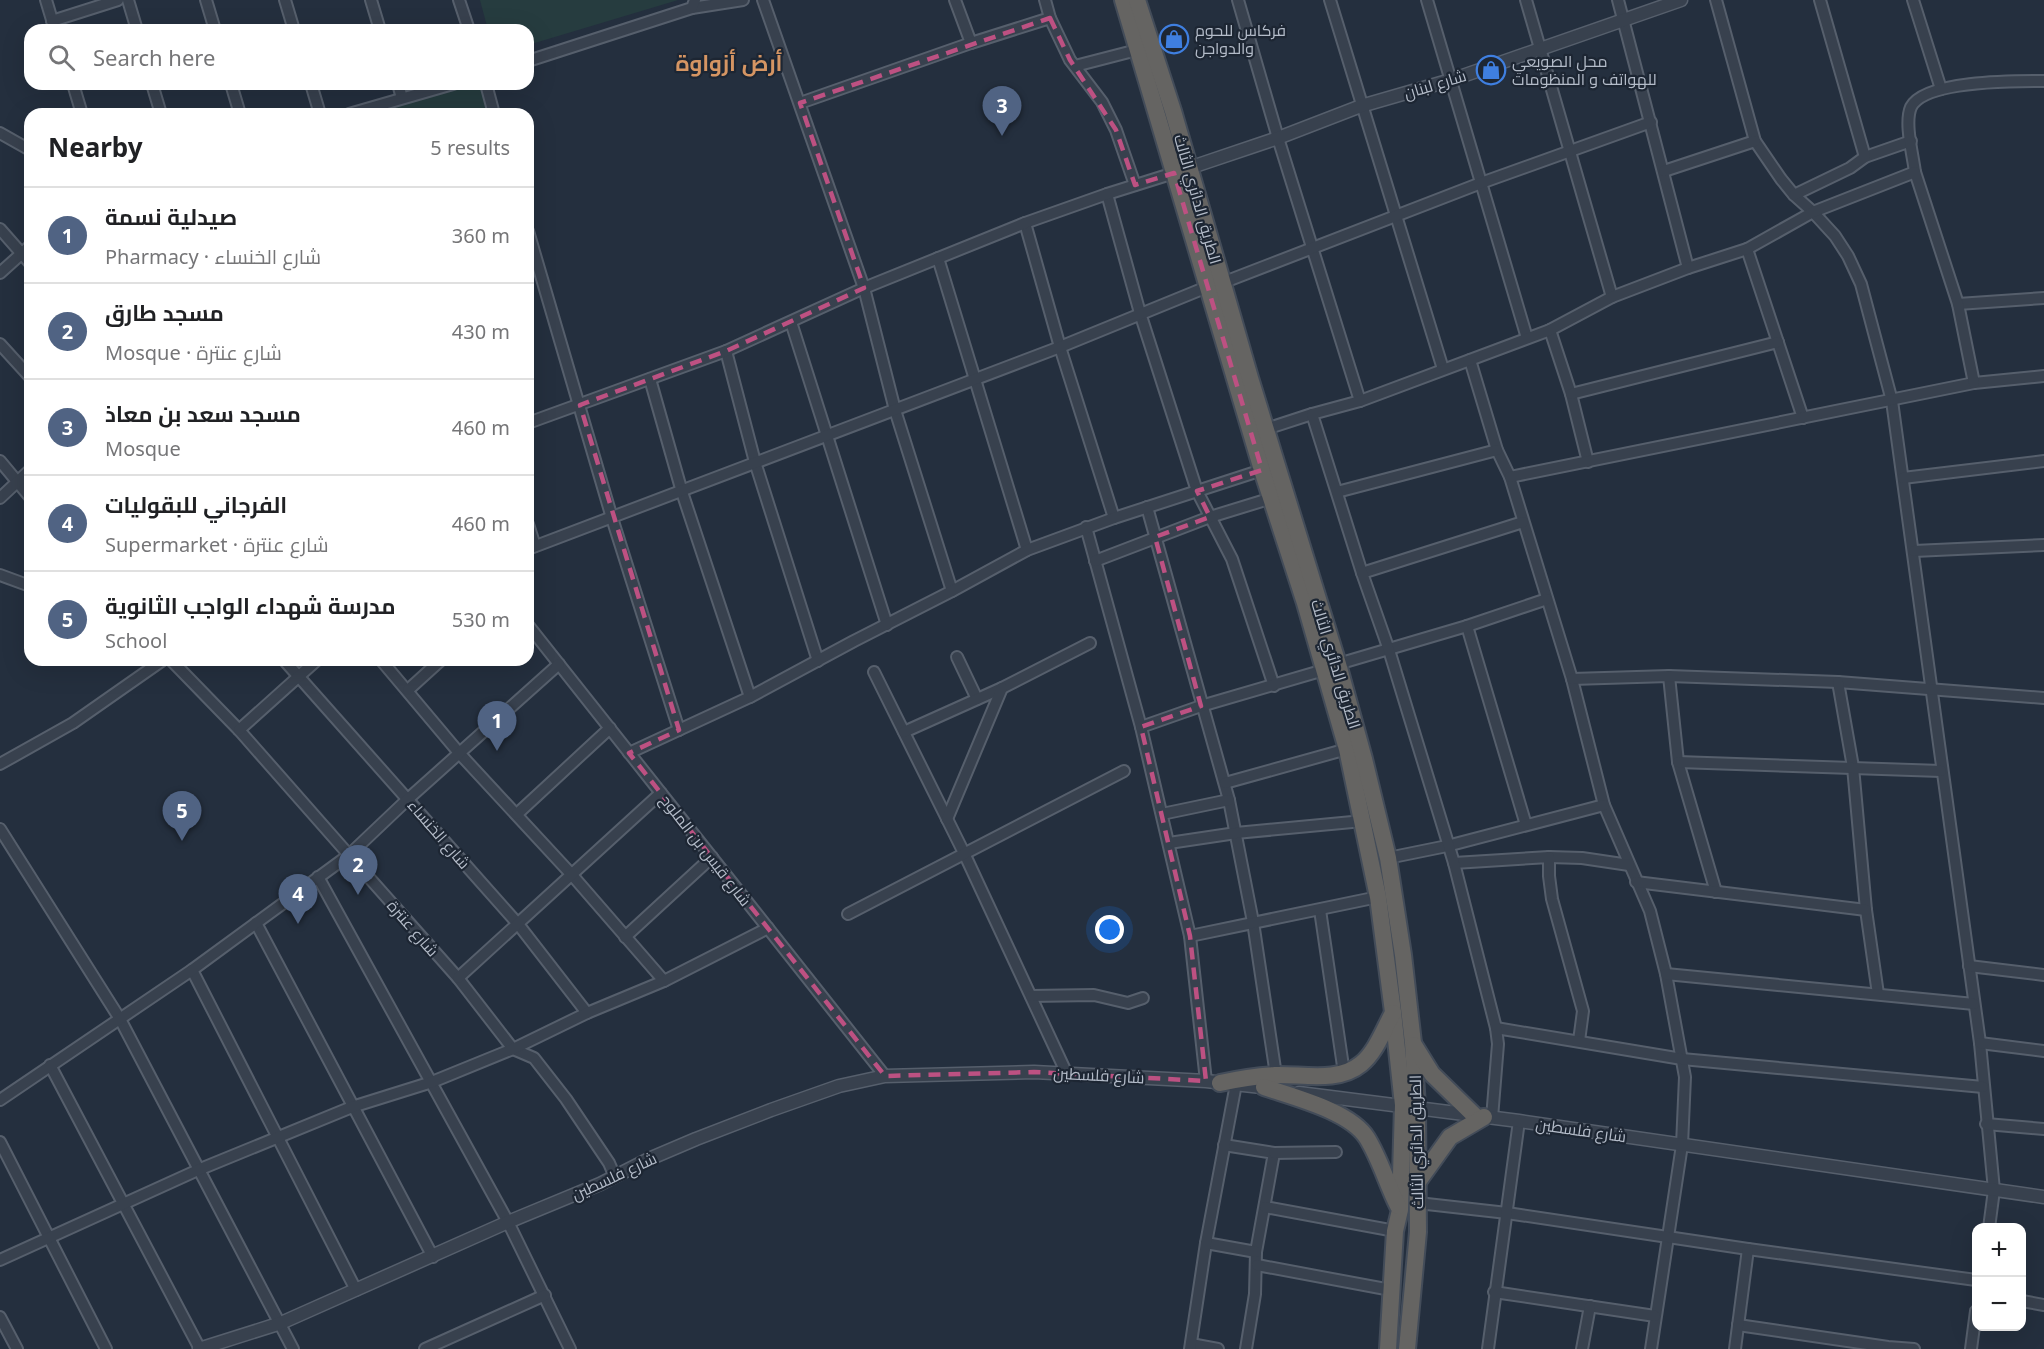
<!DOCTYPE html>
<html lang="en">
<head>
<meta charset="utf-8">
<style>
	:root { --surface:#fff; --page:#f2f2f2; --text:#202124; --muted:#757577; --line:#e0e0e0; --accent:#506383 }
	body { margin:0; font-family:"Noto Sans",Cairo,sans-serif; background:var(--page); color:var(--text) }
	.controls { position:absolute; right:18px; bottom:18px; display:grid; overflow:hidden; border-radius:12px; box-shadow:0 6px 24px #0002 }
	.controls button { width:54px; height:54px; display:grid; place-items:center; padding:0; border:0; border-bottom:2px solid var(--line); background:var(--surface); color:var(--text); font:30px sans-serif }
	.you { position:absolute; left:1110px; top:930px; width:21px; height:21px; margin:-15px; border:4px solid #fff; border-radius:50%; background:#1a73e8; box-shadow:0 0 0 9px #1a73e833 }
	.badge { display:grid; place-items:center; width:39px; height:39px; border-radius:50%; background:var(--accent); color:#fff; font-size:20px; font-weight:700 }
	.pin { position:absolute; translate:-50% -50px; filter:drop-shadow(0 2px 3px #0008) }
	.pin::after { content:''; position:absolute; top:32px; width:21px; height:18px; background:inherit; clip-path:polygon(0 0,100% 0,50% 100%) }
	.list { margin:0; padding:0; list-style:none }
	h2 { display:flex; justify-content:space-between; align-items:center; height:78px; margin:0; padding:0 24px; font-size:26px }
	h2 small { font-size:20px; font-weight:400; color:var(--muted) }
	.list li { display:grid; grid-template-columns:39px 1fr auto; gap:18px; align-items:center; box-sizing:border-box; height:96px; padding:0 24px; border-top:2px solid var(--line) }
	.list b { display:block; font-size:22px; white-space:nowrap }
	.list p { margin:0; font-size:20px; white-space:nowrap; color:var(--muted) }
	.list em { font-size:20px; font-style:normal; color:var(--muted) }
	.icon { flex:none; width:33px; height:33px; fill:none; stroke:currentColor; stroke-width:2; stroke-linecap:round; stroke-linejoin:round }
	.map { position:relative; flex:none; width:2044px; height:1349px; overflow:hidden }
	.search { position:absolute; background:var(--surface); box-shadow:0 6px 24px #0002; left:24px; top:24px; width:510px; height:66px; display:flex; align-items:center; gap:15px; box-sizing:border-box; padding:0 21px; border-radius:18px; color:var(--muted); font-size:22px }
	.panel { position:absolute; background:var(--surface); box-shadow:0 6px 24px #0002; left:24px; top:108px; width:510px; height:558px; border-radius:18px }
	.map>svg:first-child { display:block }
</style>
</head>
<body>
<div class="map">
<svg width="2044" height="1349" viewBox="0 0 2044 1349">
	<rect width="100%" height="100%" fill="#242f3e"/>
	<g fill="#263c3f">
		<polygon points="480,0 678,0 528,45 528,30 488,30"/>
		<polygon points="453,84 486,84 494,114 349,114"/>
	</g>
	<g fill="none" stroke-linecap="round" stroke-linejoin="round">
		<g stroke="#565f6c" stroke-width="14">
			<g id="minor">
				<polyline points="46,0 55,30"/>
				<polyline points="128,0 137,30"/>
				<polyline points="206,0 215,30"/>
				<polyline points="285,0 294,30"/>
				<polyline points="371,0 380,30"/>
				<polyline points="459,0 469,30"/>
				<polyline points="763,0 864,288 895,410 952,591"/>
				<polyline points="955,0 971,43"/>
				<polyline points="1045,0 1050,18 1070,60 1102,102 1116,130 1135,185"/>
				<polyline points="1238,0 1278,138 1360,401"/>
				<polyline points="1330,0 1443,369"/>
				<polyline points="1427,0 1527,338"/>
				<polyline points="1526,0 1612,297"/>
				<polyline points="1618,0 1688,268"/>
				<polyline points="1716,0 1755,141 1781,179 1794,195 1813,212 1835,236 1848,256 1861,284 1892,401 1980,1043 1994,1190 1989,1228"/>
				<polyline points="1913,0 1941,89"/>
				<polyline points="692,8 743,0"/>
				<polyline points="52,21 118,0"/>
				<polyline points="528,61 692,8 695,0"/>
				<polyline points="1075,66 1137,50"/>
				<polyline points="73,84 82,114"/>
				<polyline points="152,84 161,114"/>
				<polyline points="231,84 240,114"/>
				<polyline points="311,84 320,114"/>
				<polyline points="398,84 402,98"/>
				<polyline points="486,84 494,114"/>
				<polyline points="800,103 971,43 1050,18"/>
				<polyline points="349,114 453,84"/>
				<polyline points="0,133 30,150"/>
				<polyline points="1865,157 1911,141"/>
				<polyline points="1664,171 1755,141"/>
				<path d="M1915,172C1913,155 1904,123 1911,107C1925,80 2016,81 2044,81"/>
				<polyline points="1107,194 1140,313 1197,491 1232,559 1274,686"/>
				<polyline points="1794,195 1850,168 1865,157 1820,0"/>
				<polyline points="1025,223 1060,347 1114,518"/>
				<polyline points="0,229 30,263"/>
				<polyline points="528,231 612,518 679,730"/>
				<polyline points="1747,249 1803,418"/>
				<polyline points="938,258 1027,550"/>
				<polyline points="0,273 30,246"/>
				<polyline points="1222,283 1481,183 1651,122"/>
				<polyline points="1958,304 2044,298"/>
				<polyline points="791,322 887,625"/>
				<polyline points="1550,330 1571,394 1588,462"/>
				<polyline points="0,344 30,377"/>
				<polyline points="726,351 755,462 818,661"/>
				<polyline points="1470,360 1497,450 1510,477 1572,679 1604,805 1650,911 1666,974 1685,1077 1682,1145 1651,1349"/>
				<polyline points="650,379 682,492 750,697"/>
				<polyline points="1571,394 1778,342"/>
				<polyline points="528,423 726,351 864,288 1025,223 1107,194 1174,173"/>
				<polyline points="1266,429 1312,414"/>
				<polyline points="0,461 30,497"/>
				<polyline points="1510,477 1974,383 2044,376"/>
				<polyline points="1903,478 2044,461"/>
				<polyline points="1337,492 1497,450"/>
				<polyline points="0,498 30,470"/>
				<polyline points="1147,507 1229,800 1253,922 1276,1075"/>
				<polyline points="528,524 535,546"/>
				<polyline points="1086,527 1141,727 1190,936 1206,1081"/>
				<polyline points="528,549 1060,347 1207,287"/>
				<polyline points="1914,551 2044,545"/>
				<polyline points="1095,561 1210,517 1272,498"/>
				<polyline points="1362,573 1523,522"/>
				<polyline points="0,575 30,586"/>
				<polyline points="528,625 885,1076"/>
				<polyline points="1467,626 1547,599"/>
				<polyline points="957,657 977,699"/>
				<polyline points="171,660 239,730 349,855 458,978 513,1049 534,1058 566,1099 609,1163 615,1177"/>
				<polyline points="284,660 518,924 587,1013"/>
				<polyline points="381,660 460,754 572,875 664,981"/>
				<polyline points="1338,664 1467,626 1526,825"/>
				<polyline points="874,672 964,853 1066,1072"/>
				<polyline points="1669,676 1678,762 1716,892"/>
				<polyline points="1572,679 1669,676 1838,682 2044,698"/>
				<polyline points="1838,682 1853,767 1866,910 1878,994"/>
				<polyline points="408,690 441,660"/>
				<polyline points="1141,727 1201,706 1324,670"/>
				<polyline points="239,730 317,660"/>
				<polyline points="904,732 1002,688 1090,643"/>
				<polyline points="629,753 750,697 854,641 952,591 1027,550 1114,518 1262,470"/>
				<polyline points="1678,762 1941,771"/>
				<polyline points="0,764 73,723 163,660"/>
				<polyline points="1225,783 1347,749"/>
				<polyline points="517,814 610,728"/>
				<polyline points="1162,814 1229,800"/>
				<polyline points="947,819 1002,688"/>
				<polyline points="0,829 120,1019 293,1349"/>
				<polyline points="1169,843 1236,833 1363,821"/>
				<polyline points="1549,857 1582,858 1629,865"/>
				<polyline points="1388,858 1447,846 1604,805"/>
				<polyline points="1454,863 1549,857 1549,876 1552,899 1583,1011 1579,1041"/>
				<polyline points="318,877 508,1222 570,1349"/>
				<polyline points="1636,882 1866,910"/>
				<polyline points="1320,910 1344,1073"/>
				<polyline points="848,914 1124,771"/>
				<polyline points="256,923 433,1257"/>
				<polyline points="1190,936 1378,897"/>
				<polyline points="625,937 712,857"/>
				<polyline points="1969,966 2044,975"/>
				<polyline points="192,970 356,1290"/>
				<polyline points="1666,974 1974,1004"/>
				<polyline points="458,978 661,793"/>
				<polyline points="1031,996 1094,995 1128,1003 1143,998"/>
				<polyline points="1496,1028 1682,1059 1983,1087"/>
				<polyline points="1980,1043 2044,1051"/>
				<polyline points="50,1065 200,1349"/>
				<polyline points="0,1100 192,970 349,855 408,799 559,664"/>
				<polyline points="1492,1118 1498,1044 1496,1028 1454,863 1389,650 1362,573 1312,414 1360,401 1550,330 1612,297 1688,268 1747,249 1813,212 1915,172 1958,304 1974,383"/>
				<polyline points="1986,1124 2044,1129"/>
				<polyline points="0,1142 106,1349"/>
				<polyline points="1224,1145 1274,1153 1256,1252 1255,1294 1246,1349"/>
				<polyline points="1274,1153 1336,1152"/>
				<polyline points="1418,1203 1507,1213 1748,1249 1976,1280"/>
				<polyline points="1265,1207 1395,1231"/>
				<polyline points="1206,1243 1256,1252"/>
				<polyline points="0,1260 198,1170 352,1107 432,1082 513,1049 587,1013 664,981 768,928"/>
				<polyline points="1257,1265 1391,1290"/>
				<polyline points="1494,1292 1655,1316"/>
				<polyline points="2022,1301 2044,1305"/>
				<polyline points="0,1317 17,1349"/>
				<polyline points="1738,1325 1888,1347 1914,1349"/>
				<polyline points="1191,1344 1218,1349"/>
				<polyline points="425,1349 545,1295"/>
				<polyline points="1190,1349 1206,1243 1236,1084"/>
				<polyline points="1488,1349 1519,1121"/>
				<polyline points="1582,1349 1590,1306"/>
				<polyline points="1735,1349 1748,1249"/>
				<polyline points="1971,1349 1976,1311"/>
			</g>
		</g>
		<g stroke="#565f6c" stroke-width="15">
			<g id="tertiary">
				<polyline points="1183,170 1278,138 1361,106 1451,80 1681,0"/>
				<polyline points="1299,1093 1519,1121 2044,1197"/>
				<polyline points="199,1349 281,1323 508,1222 600,1184 649,1159 696,1139 771,1110 839,1086 885,1076 1034,1072 1206,1081 1271,1088"/>
			</g>
		</g>
		<g stroke="#434c59" stroke-width="20">
			<g id="trunk">
				<polyline points="1123,0 1262,470 1305,603 1347,749 1378,897 1393,1012 1403,1105 1400,1210 1395,1231 1388,1349"/>
				<polyline points="1137,0 1173,111 1250,378 1338,664 1364,759 1388,858 1403,955 1413,1043 1417,1107 1418,1232 1407,1349"/>
				<polyline points="1414,1045 1432,1074 1475,1116"/>
				<path d="M1220,1083C1238,1079 1256,1076 1275,1075C1303,1074 1338,1083 1361,1064C1376,1052 1384,1029 1393,1013"/>
				<path d="M1264,1087C1293,1097 1350,1111 1367,1138C1380,1159 1387,1184 1398,1206"/>
				<polyline points="1417,1183 1450,1137 1484,1117"/>
			</g>
		</g>
		<use href="#minor" stroke="#38414e" stroke-width="10"/>
		<use href="#tertiary" stroke="#38414e" stroke-width="12"/>
		<use href="#trunk" stroke="#656462" stroke-width="16"/>
	</g>
	<path fill="none" stroke="#bd5182" stroke-width="4.5" stroke-dasharray="12 8" stroke-linejoin="round" d="M1050,18L1070,60L1116,130L1135,185L1174,173L1262,470L1197,491L1210,517L1155,537L1201,706L1141,727L1190,936L1206,1081L1034,1072L885,1076L629,753L679,730L580,405L726,351L864,288L800,103Z"/>
	<defs>
		<g id="shop-ring" transform="scale(1.5)"><circle r="9.5" fill="#1d2633" stroke="#3f7fe0" stroke-width="1.5"/><path d="M-5-2.5h2.3a2.7 3.5 0 0 1 5.4 0H5L5.5 6h-11ZM-1.5-2.5h3a1.5 2.3 0 0 0-3 0Z" fill="#3f7fe0"/></g>
	</defs>
	<g fill-rule="evenodd">
		<use href="#shop-ring" x="1174" y="39"/>
		<use href="#shop-ring" x="1491" y="70"/>
	</g>
	<g text-anchor="middle" stroke-width="4.5" stroke-linejoin="round" paint-order="stroke">
		<g font-size="16" fill="#b4bcc9" stroke="#1d2633" text-anchor="start">
			<text x="1195" y="36">فركاس للحوم<tspan x="1195" dy="18">والدواجن</tspan></text>
			<text x="1512" y="67">محل الصويعي<tspan x="1512" dy="18">للهواتف و المنظومات</tspan></text>
		</g>
		<g font-size="16" fill="#b4bcc9" stroke="#1d2633">
			<text transform="translate(1435 84) rotate(-17)" y="6">شارع لبنان</text>
			<text transform="translate(1198 199) rotate(74)" y="6">الطريق الدائري الثالث</text>
			<text transform="translate(1336 664) rotate(73)" y="6">الطريق الدائري الثالث</text>
			<text transform="translate(439 834) rotate(49)" y="6">شارع الخنساء</text>
			<text transform="translate(706 850) rotate(52)" y="6">شارع قيس بن الملوح</text>
			<text transform="translate(413 928) rotate(49)" y="6">شارع عنترة</text>
			<text transform="translate(1099 1075) rotate(3)" y="6">شارع فلسطين</text>
			<text transform="translate(1581 1130) rotate(8)" y="6">شارع فلسطين</text>
			<text transform="translate(1416 1142) rotate(-91)" y="6">الطريق الدائري الثالث</text>
			<text transform="translate(614 1176) rotate(-25)" y="6">شارع فلسطين</text>
		</g>
		<g font-size="22" font-weight="bold" fill="#d59563" stroke="#1d2633">
			<text x="729" y="71">أرض أزواوة</text>
		</g>
	</g>
</svg>
<div class="controls">
<button>+</button>
<button>−</button>
</div>
<div class="you"></div>
<div class="pin badge" style="left:497px;top:751px">1</div>
<div class="pin badge" style="left:358px;top:895px">2</div>
<div class="pin badge" style="left:1002px;top:136px">3</div>
<div class="pin badge" style="left:298px;top:924px">4</div>
<div class="pin badge" style="left:182px;top:841px">5</div>
<div class="search"><svg class="icon" aria-label="search" viewBox="0 0 24 24"><circle cx="10" cy="10" r="6"/><path d="M15 15l6 6"/></svg>Search here</div>
<section class="panel">
<h2>Nearby<small>5 results</small></h2>
<ul class="list">
<li><span class="badge">1</span><div><b>صيدلية نسمة</b><p>Pharmacy · شارع الخنساء</p></div><em>360 m</em></li>
<li><span class="badge">2</span><div><b>مسجد طارق</b><p>Mosque · شارع عنترة</p></div><em>430 m</em></li>
<li><span class="badge">3</span><div><b>مسجد سعد بن معاذ</b><p>Mosque</p></div><em>460 m</em></li>
<li><span class="badge">4</span><div><b>الفرجاني للبقوليات</b><p>Supermarket · شارع عنترة</p></div><em>460 m</em></li>
<li><span class="badge">5</span><div><b>مدرسة شهداء الواجب الثانوية</b><p>School</p></div><em>530 m</em></li>
</ul>
</section>
</div>
</body>
</html>
